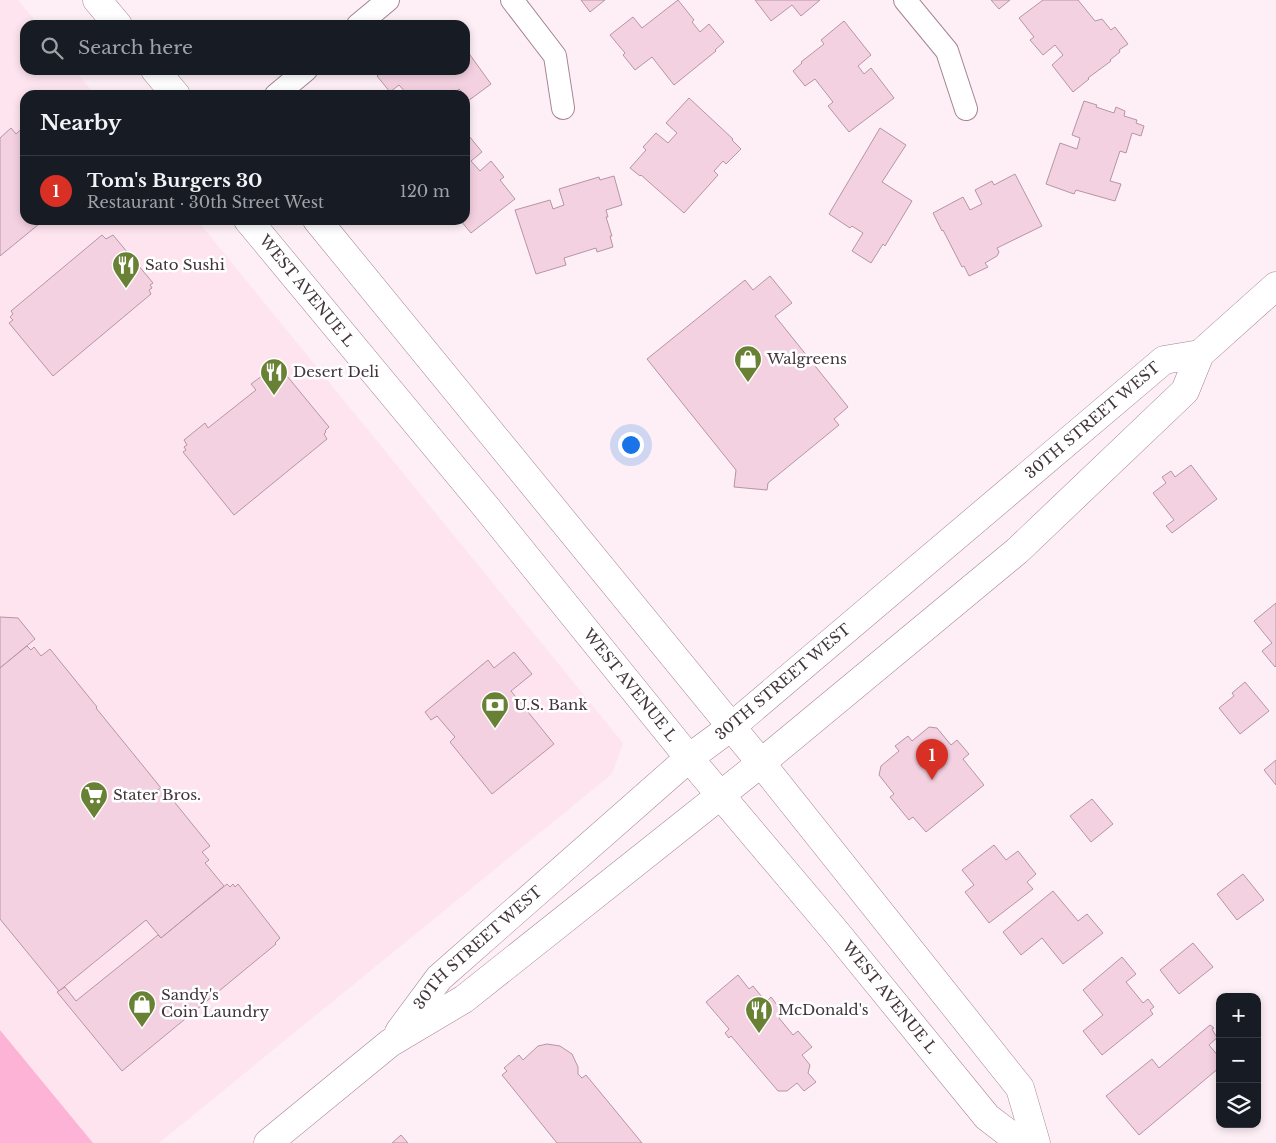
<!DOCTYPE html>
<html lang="en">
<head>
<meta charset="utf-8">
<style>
	:root { --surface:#171b24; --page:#20242c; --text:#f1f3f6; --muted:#9ea1a6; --line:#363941; --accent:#d93025 }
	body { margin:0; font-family:"Libre Baskerville",serif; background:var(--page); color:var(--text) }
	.controls { position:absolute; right:15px; bottom:15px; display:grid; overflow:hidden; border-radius:10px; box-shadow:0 2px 8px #0003 }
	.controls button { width:45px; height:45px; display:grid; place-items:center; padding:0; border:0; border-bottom:1px solid var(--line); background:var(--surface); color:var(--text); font:25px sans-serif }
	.you { position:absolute; left:630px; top:444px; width:18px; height:18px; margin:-12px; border:4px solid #fff; border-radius:50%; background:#1a73e8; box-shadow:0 0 0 8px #1a73e833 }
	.badge { display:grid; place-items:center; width:32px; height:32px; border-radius:50%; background:var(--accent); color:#fff; font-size:16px; font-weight:700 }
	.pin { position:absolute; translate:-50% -41px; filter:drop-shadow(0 1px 2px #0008) }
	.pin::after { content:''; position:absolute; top:26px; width:18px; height:15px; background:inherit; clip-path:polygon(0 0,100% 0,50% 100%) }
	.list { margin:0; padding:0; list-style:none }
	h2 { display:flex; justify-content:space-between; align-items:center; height:65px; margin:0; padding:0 20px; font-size:21px }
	h2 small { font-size:16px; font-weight:400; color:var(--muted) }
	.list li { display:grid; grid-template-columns:32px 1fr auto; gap:15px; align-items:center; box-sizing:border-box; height:70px; padding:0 20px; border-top:1px solid var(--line) }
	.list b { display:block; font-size:19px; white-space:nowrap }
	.list p { margin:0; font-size:16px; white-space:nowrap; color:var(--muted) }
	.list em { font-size:16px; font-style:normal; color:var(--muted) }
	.icon { flex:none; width:28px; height:28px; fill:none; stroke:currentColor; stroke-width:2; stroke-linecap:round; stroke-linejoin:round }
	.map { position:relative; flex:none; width:1276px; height:1143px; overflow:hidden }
	.search { position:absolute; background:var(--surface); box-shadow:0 2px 8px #0003; left:20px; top:20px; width:450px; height:55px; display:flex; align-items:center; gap:12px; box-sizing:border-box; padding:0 18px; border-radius:15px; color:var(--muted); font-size:19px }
	.panel { position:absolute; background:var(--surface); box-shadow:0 2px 8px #0003; left:20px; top:90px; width:450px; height:135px; border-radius:15px }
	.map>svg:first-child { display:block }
</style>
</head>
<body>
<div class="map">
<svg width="1276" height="1143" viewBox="0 0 1276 1143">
	<rect width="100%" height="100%" fill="#fdeff5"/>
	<polygon fill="#fee4ef" points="0,0 18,0 39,25 25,25 25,70 75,70 95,95 25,95 25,220 197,220 623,743 612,774 159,1143 93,1143 0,1030"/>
	<polygon fill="#fdb3d6" points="0,1030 93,1143 0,1143"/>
	<g fill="#f4d1e1" stroke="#b595a4">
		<polygon points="581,0 605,0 590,12"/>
		<polygon points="678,0 694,20 692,22 700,32 709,24 724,42 715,50 716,51 674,85 652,57 635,70 623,55 625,53 610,35 633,17 642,28"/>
		<polygon points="755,0 820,0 801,16 792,5 771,21"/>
		<polygon points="991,0 1010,0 999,9"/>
		<polygon points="1043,0 1078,0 1095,21 1102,19 1111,30 1115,27 1128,44 1119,50 1120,52 1110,60 1111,61 1088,78 1089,79 1073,92 1052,65 1063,55 1055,45 1043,55 1030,40 1034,37 1019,18"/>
		<polygon points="844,21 871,55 858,66 864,74 871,68 894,98 849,132 828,106 833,102 815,79 805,86 793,71 802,63 801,62 824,44 821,40"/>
		<polygon points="465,48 491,84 468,101 465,95 459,89 451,95 408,95 399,85 390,92 377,76 384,70 465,70"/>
		<polygon points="689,98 733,139 732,140 741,149 726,164 723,161 714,171 718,175 684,213 641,175 640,176 630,168 646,150 643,147 656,133 668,143 677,133 666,123"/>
		<polygon points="1084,101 1097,105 1096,107 1114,113 1116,107 1125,111 1124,116 1137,120 1136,123 1144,126 1141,136 1132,133 1126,153 1120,151 1110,181 1121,184 1115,201 1076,190 1074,194 1046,184 1060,143 1077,149 1080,138 1072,135"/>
		<polygon points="25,126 25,220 44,220 0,256 0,138 11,128 16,134"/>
		<polygon points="880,128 906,145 882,182 912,201 885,246 883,244 871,263 852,251 863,233 852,226 850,228 829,214"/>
		<polygon points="465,131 482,152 471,161 480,171 491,161 504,177 500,180 515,199 471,233 460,220 465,220"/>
		<polygon points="1015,174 1042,226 997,248 999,252 997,256 985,263 988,267 969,276 964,266 962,267 943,230 942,231 933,213 963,197 970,210 982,204 975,190 992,181 994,185"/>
		<polygon points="614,176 622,205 606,210 608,217 606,217 612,236 610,236 613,247 597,252 596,248 564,258 566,265 536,274 515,210 550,200 553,209 564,205 559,189 599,177 600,180"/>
		<polygon points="102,235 106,239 113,235 153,283 150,285 152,288 149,290 151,294 53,376 9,323 13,320 10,317 13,314 11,311"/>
		<polygon points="770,276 792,303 775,316 848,407 834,419 839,425 768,483 767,490 734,487 736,470 647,359 745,280 753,290"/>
		<polygon points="270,370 273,374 276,372 277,374 282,370 329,427 325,431 326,432 324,434 327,439 234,515 183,452 186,450 184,447 187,445 184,440 205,423 208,428 256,390 251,384"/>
		<polygon points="1191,465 1217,499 1172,533 1166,526 1174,520 1153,493 1166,483 1162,477 1171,471 1175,477"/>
		<polygon points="1276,603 1276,666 1275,667 1262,651 1272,643 1254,621"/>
		<polygon points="0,617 18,618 35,639 0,668"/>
		<polygon points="27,646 31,650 34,647 41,656 50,649 97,707 96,708 161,788 157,790 158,792 163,788 210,846 202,852 209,860 205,863 224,886 161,938 146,920 59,991 0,919 0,668"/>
		<polygon points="514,652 532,674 511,691 554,744 492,794 450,742 455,737 437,716 431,720 425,712 488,660 494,668"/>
		<polygon points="1245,682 1269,711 1240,734 1219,708 1234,696 1232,693"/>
		<polygon points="929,727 937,728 951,745 957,740 969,754 963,759 984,785 926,832 913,817 909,820 890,797 894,794 879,775 881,766 899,751 895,746 908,736 912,741"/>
		<polygon points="1276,760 1276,785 1264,770"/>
		<polygon points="1092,799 1113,824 1091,842 1070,816"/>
		<polygon points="994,845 1006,860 1018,851 1036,874 1027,882 1033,889 989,923 965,892 974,885 962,870"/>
		<polygon points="1243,874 1264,900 1237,920 1217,894"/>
		<polygon points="227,884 230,887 233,884 235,887 238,884 280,938 275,943 276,944 122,1071 57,992 65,987 76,1001 158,935 161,938"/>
		<polygon points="1053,891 1078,921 1087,914 1103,933 1063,964 1042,938 1021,955 1003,932"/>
		<polygon points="1193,943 1213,967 1179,994 1160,970"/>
		<polygon points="1122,957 1136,974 1126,982 1143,1003 1148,999 1154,1007 1150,1010 1153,1014 1102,1055 1083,1031 1103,1015 1083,990"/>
		<polygon points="738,975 749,989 753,986 766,1002 771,997 784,1014 779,1018 793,1035 798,1031 812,1047 802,1055 810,1065 808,1073 816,1082 804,1091 797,1083 787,1091 778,1091 731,1036 729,1038 725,1033 729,1029 706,1002"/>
		<polygon points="1210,1025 1214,1028 1212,1029 1216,1036 1219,1033 1220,1035 1209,1045 1220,1058 1220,1067 1139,1135 1106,1096 1152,1059 1159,1068"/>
		<polygon points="547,1044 560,1046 572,1054 578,1067 578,1074 582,1078 586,1075 642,1143 557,1143 502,1075 507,1071 504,1068 519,1055 523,1060 538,1046"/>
		<polygon points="401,1135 408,1143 392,1143"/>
	</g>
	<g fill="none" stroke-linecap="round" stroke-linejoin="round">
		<g stroke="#a48493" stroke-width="24">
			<g id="minor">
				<polyline points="512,0 555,56 563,108"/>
				<polyline points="905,0 947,51 966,109"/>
				<polyline points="358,25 388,0"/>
				<polyline points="276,95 306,70"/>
			</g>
		</g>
		<g stroke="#a48493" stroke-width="29">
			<g id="secondary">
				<path id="s1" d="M731,727L1164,360L1200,354"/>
				<polyline points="761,763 1017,551 1185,391 1200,354 1276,286"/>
			</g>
		</g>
		<g stroke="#a48493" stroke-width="29">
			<g id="primary">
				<polyline points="97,0 118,25"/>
				<polyline points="155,70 176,95"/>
				<path id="s2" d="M248,220L486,507L689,758L836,932L987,1117L1021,1143"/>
				<polyline points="317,220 761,763 1020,1088 1036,1143"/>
				<path id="s3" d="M399,1032L439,978L689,758L731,727"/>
				<polyline points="268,1143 390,1043 464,999 761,763"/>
			</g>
		</g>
		<use href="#minor" stroke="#fff" stroke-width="22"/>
		<use href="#secondary" stroke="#fff" stroke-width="28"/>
		<use href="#primary" stroke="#fff" stroke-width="28"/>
	</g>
	<defs>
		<g id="restaurant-pin" transform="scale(1.4375)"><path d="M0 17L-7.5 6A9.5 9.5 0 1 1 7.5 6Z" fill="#688134" stroke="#fff"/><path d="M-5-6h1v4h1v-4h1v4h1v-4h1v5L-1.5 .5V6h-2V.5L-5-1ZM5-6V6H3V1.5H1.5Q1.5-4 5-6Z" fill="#fff"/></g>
		<g id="shop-pin" transform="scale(1.4375)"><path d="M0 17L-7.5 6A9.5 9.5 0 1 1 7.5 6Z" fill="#688134" stroke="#fff"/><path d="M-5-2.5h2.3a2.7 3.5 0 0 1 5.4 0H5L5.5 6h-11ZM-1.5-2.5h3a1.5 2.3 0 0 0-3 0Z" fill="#fff"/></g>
		<g id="bank-pin" transform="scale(1.4375)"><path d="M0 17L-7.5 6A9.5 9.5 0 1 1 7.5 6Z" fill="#688134" stroke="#fff"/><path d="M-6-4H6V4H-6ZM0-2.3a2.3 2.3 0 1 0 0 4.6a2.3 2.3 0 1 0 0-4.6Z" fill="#fff"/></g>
		<g id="supermarket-pin" transform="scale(1.4375)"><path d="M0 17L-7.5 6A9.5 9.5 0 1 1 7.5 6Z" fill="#688134" stroke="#fff"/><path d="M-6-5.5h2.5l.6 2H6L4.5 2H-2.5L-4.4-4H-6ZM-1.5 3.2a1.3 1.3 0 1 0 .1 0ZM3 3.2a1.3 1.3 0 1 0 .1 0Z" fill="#fff"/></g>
	</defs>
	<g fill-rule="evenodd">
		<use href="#restaurant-pin" x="126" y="265"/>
		<use href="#shop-pin" x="748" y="359"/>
		<use href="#restaurant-pin" x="274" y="372"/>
		<use href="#bank-pin" x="495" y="705"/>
		<use href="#supermarket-pin" x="94" y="795"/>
		<use href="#shop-pin" x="142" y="1004"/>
		<use href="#restaurant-pin" x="759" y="1010"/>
	</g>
	<g text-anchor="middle" stroke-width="5" stroke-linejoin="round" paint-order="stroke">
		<g font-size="15" fill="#42353b" stroke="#fff" text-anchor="start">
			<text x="145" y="270">Sato Sushi</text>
			<text x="767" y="364">Walgreens</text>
			<text x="293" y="377">Desert Deli</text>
			<text x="514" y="710">U.S. Bank</text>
			<text x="113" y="800">Stater Bros.</text>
			<text x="161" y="1000">Sandy's<tspan x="161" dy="17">Coin Laundry</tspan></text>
			<text x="778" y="1015">McDonald's</text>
		</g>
		<g font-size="15" fill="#42353b" stroke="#fff">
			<text dy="5" stroke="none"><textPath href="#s2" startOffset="92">WEST AVENUE L</textPath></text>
			<text dy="5" stroke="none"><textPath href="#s1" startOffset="474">30TH STREET WEST</textPath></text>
			<text transform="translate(783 682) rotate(-40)" y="5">30TH STREET WEST</text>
			<text dy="5" stroke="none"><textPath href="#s2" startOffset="602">WEST AVENUE L</textPath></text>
			<text dy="5" stroke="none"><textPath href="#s3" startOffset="116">30TH STREET WEST</textPath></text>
			<text dy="5" stroke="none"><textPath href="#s2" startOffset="1008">WEST AVENUE L</textPath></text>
		</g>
	</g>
</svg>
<div class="controls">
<button>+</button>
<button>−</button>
<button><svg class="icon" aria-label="layers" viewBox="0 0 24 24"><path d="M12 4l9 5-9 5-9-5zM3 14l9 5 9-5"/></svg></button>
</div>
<div class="you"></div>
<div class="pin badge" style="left:932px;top:780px">1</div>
<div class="search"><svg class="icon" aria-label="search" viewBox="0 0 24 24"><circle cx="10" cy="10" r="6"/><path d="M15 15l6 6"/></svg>Search here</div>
<section class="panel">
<h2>Nearby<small></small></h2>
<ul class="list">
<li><span class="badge">1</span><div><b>Tom's Burgers 30</b><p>Restaurant · 30th Street West</p></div><em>120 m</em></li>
</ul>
</section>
</div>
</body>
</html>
